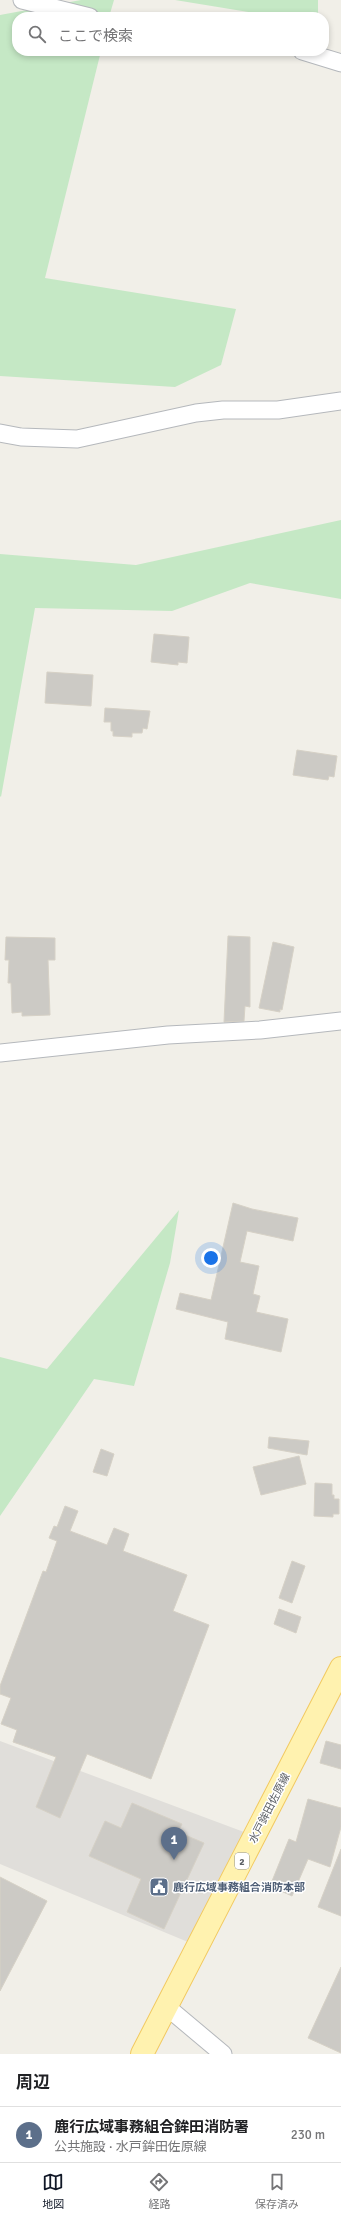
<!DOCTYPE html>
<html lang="ja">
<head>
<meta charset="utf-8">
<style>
	:root { --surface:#fff; --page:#f2f2f2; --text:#202124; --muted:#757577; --line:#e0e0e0; --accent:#111827 }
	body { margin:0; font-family:Signika,"Noto Sans JP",sans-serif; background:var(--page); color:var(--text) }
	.you { position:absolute; left:211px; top:1258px; width:14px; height:14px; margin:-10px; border:3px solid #fff; border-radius:50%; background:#1a73e8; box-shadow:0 0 0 6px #1a73e833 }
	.badge { display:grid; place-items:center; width:26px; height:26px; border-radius:50%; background:var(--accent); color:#fff; font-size:13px; font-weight:700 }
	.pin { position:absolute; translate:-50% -33px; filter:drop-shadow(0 1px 2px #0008) }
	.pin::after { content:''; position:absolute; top:21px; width:14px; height:12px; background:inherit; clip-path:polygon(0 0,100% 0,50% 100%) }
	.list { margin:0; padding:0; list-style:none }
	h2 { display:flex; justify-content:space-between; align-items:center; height:52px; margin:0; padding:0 16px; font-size:17px }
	h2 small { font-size:13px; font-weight:400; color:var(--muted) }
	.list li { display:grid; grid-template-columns:26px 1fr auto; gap:12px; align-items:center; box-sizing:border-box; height:56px; padding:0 16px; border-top:1px solid var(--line) }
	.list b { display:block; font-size:15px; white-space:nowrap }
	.list p { margin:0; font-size:13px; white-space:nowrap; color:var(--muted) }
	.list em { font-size:13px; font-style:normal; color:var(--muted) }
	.icon { flex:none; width:22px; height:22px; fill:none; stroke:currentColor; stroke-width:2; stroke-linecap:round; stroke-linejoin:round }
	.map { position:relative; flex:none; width:341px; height:2054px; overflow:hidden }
	.search { position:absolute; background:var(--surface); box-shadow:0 2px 6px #0003; left:12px; right:12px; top:12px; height:44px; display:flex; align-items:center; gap:10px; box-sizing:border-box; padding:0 14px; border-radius:16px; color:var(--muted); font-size:15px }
	.sheet { height:108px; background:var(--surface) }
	nav { display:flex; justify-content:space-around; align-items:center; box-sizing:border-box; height:56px; border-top:1px solid var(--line); background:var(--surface); font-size:11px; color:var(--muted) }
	nav a { display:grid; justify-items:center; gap:2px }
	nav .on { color:var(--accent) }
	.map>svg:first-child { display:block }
</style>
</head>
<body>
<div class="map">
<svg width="341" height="2054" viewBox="0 0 341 2054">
	<rect width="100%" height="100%" fill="#f1efe8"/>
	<polygon fill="#e0deda" points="0,1741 244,1832 188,1942 0,1864"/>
	<g fill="#c5e8c5">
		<polygon points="81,0 114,0 109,17 17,17 17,51 101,51 45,278 236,309 221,365 175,387 0,376 0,15"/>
		<polygon points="175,0 318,0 318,17 278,17"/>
		<polygon points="341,520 341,599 250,583 172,611 35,608 1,797 0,796 0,554 136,565"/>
		<polygon points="179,1210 170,1263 134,1386 94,1379 0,1516 0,1357 47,1369"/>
	</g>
	<g fill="#cccac5" stroke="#d6d1c6">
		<polygon points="154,634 189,637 187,663 178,662 178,665 151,662"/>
		<polygon points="47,672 93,675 91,706 45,703"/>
		<polygon points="105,708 150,711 147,729 143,728 142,733 132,733 132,737 113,736 113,731 111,731 111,722 104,722"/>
		<polygon points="297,750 337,756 334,777 329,776 328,780 293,775"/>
		<polygon points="228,936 250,937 250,1007 245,1006 244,1021 224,1022"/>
		<polygon points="6,937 55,938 55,960 48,960 50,1015 22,1016 22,1012 12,1013 11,983 8,983 9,960 5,960"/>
		<polygon points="273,942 294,947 282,1010 280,1009 280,1012 259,1008"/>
		<polygon points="233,1203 252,1209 298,1218 293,1241 247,1231 240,1262 259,1266 253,1294 260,1296 256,1312 288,1319 281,1352 225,1339 228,1322 176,1309 180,1293 211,1300"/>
		<polygon points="269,1437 309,1441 307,1455 268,1448"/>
		<polygon points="101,1449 114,1454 107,1476 93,1472"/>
		<polygon points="299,1456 306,1484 261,1495 253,1467"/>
		<polygon points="315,1483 332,1484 332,1495 334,1495 334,1499 339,1499 339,1514 333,1514 333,1517 314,1516"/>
		<polygon points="65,1506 78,1511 70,1531 107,1545 114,1528 129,1534 123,1551 187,1575 173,1611 209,1625 151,1779 87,1754 60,1818 36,1807 56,1757 13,1742 17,1730 1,1724 11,1698 0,1694 0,1686 43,1571 46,1572 57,1541 49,1538 54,1526 57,1527"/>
		<polygon points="292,1561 305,1566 292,1603 279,1598"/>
		<polygon points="279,1609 301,1617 296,1633 274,1624"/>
		<polygon points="326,1741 341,1745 341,1769 320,1763"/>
		<polygon points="308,1799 341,1808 341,1827 330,1867 308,1859 292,1896 270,1886 289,1839 296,1842"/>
		<polygon points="132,1803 182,1824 178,1832 204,1843 164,1929 127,1912 141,1879 89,1856 105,1821 121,1828"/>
		<polygon points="341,1849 341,1916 318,1907"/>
		<polygon points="0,1877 47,1901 0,1991"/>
		<polygon points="341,1967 341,2053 308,2038"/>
	</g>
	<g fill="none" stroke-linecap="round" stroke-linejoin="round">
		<g stroke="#b5b8bc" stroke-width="19">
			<g id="minor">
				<polyline points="22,0 90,17"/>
				<polyline points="302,51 341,63"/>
				<polyline points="0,433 21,437 77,439 196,413 223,410 278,410 341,401"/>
				<polyline points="0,1053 168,1035 260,1030 341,1021"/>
				<polyline points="167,2007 223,2054"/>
			</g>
		</g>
		<g stroke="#f2c960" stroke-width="24">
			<polyline id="major" points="142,2054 341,1668"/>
		</g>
		<use href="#minor" stroke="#fff" stroke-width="17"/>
		<use href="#major" stroke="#fff2af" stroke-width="22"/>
	</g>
	<defs>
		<g id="civic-square" transform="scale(1)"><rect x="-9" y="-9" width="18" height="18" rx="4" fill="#5c6f8a" stroke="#fff"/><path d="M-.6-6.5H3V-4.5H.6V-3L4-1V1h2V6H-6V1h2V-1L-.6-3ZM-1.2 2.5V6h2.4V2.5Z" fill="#fff"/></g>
	</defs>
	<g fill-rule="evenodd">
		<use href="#civic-square" x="159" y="1887"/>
	</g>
	<g text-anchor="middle" stroke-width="3" stroke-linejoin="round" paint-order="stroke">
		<rect fill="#fff" stroke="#8f9295" stroke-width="1" x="235" y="1853" width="14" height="16" rx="3"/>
		<g font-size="10" font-weight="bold" fill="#5f6368">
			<text x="242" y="1865">2</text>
		</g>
		<g font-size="11" fill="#5f6368" stroke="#fff">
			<text transform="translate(269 1808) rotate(-63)" y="4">水戸鉾田佐原線</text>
		</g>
		<g font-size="11" font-weight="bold" fill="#4e5e75" stroke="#fff" text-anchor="start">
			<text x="173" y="1891">鹿行広域事務組合消防本部</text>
		</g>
	</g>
</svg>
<div class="you"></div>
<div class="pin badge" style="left:174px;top:1860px;background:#5c6f8a">1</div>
<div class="search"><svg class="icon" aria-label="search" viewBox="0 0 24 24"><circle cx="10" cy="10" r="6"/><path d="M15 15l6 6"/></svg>ここで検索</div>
</div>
<section class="sheet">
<h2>周辺<small></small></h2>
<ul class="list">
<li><span class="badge" style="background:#5c6f8a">1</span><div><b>鹿行広域事務組合鉾田消防署</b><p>公共施設 · 水戸鉾田佐原線</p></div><em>230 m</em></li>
</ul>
</section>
<nav>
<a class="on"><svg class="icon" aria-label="map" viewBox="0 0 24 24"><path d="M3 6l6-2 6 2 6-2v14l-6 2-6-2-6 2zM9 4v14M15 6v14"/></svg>地図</a>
<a><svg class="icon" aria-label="directions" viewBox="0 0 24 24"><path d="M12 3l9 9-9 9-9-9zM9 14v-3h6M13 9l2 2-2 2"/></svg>経路</a>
<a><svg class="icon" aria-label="saved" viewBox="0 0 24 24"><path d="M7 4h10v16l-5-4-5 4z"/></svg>保存済み</a>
</nav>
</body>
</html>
